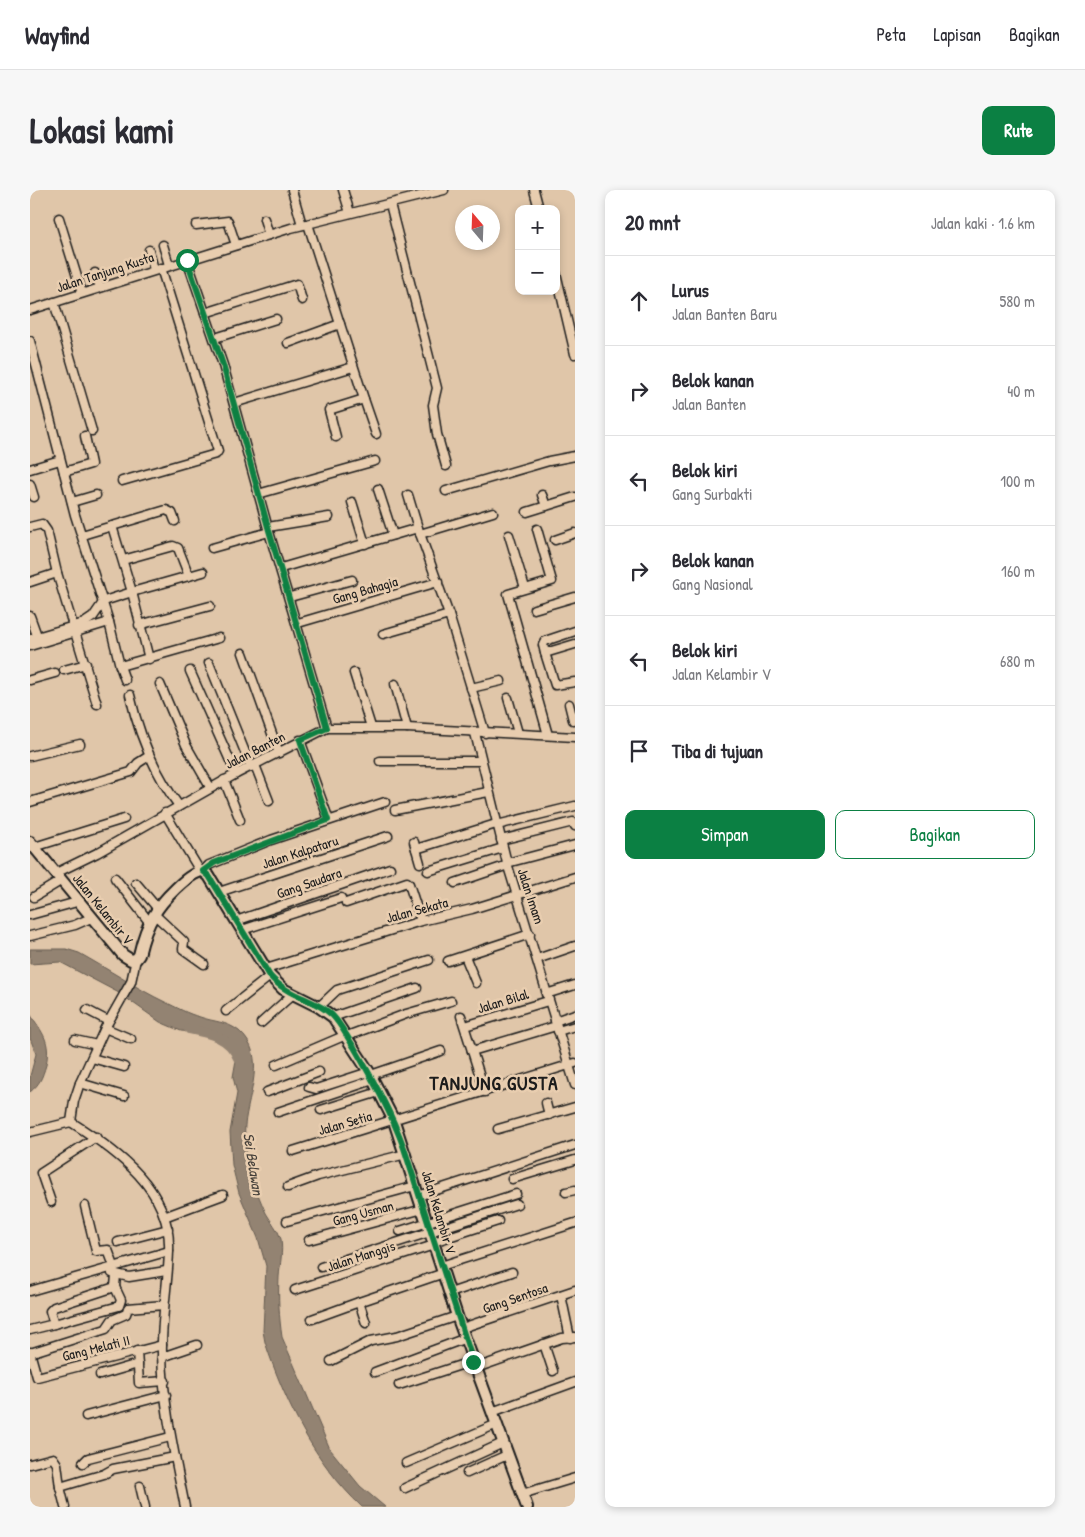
<!DOCTYPE html>
<html lang="id">
<head>
<meta charset="utf-8">
<style>
	:root { --surface:#fff; --page:#f7f7f7; --text:#2b2b33; --muted:#7c7c81; --line:#e1e1e2; --accent:#0b8043 }
	body { margin:0; font-family:"Patrick Hand",sans-serif; background:var(--page); color:var(--text) }
	.controls { position:absolute; right:15px; top:15px; display:grid; overflow:hidden; border-radius:10px; box-shadow:0 2px 8px #0003 }
	.controls button { width:45px; height:45px; display:grid; place-items:center; padding:0; border:0; border-bottom:1px solid var(--line); background:var(--surface); color:var(--text); font:25px sans-serif }
	.compass { position:absolute; left:425px; top:15px; width:45px; height:45px; border-radius:50%; background:var(--surface); box-shadow:0 2px 8px #0003; rotate:341deg }
	.stop { position:absolute; width:15px; height:15px; margin:-11px; border:4px solid #0b8043; border-radius:50%; background:#fff }
	.stop.end { background:#0b8043; border-color:#fff; box-shadow:0 1px 5px #0008 }
	.list { margin:0; padding:0; list-style:none }
	h2 { display:flex; justify-content:space-between; align-items:center; height:65px; margin:0; padding:0 20px; font-size:21px }
	h2 small { font-size:16px; font-weight:400; color:var(--muted) }
	.list li { display:grid; grid-template-columns:32px 1fr auto; gap:15px; align-items:center; box-sizing:border-box; height:90px; padding:0 20px; border-top:1px solid var(--line) }
	.list b { display:block; font-size:19px; white-space:nowrap }
	.list p { margin:0; font-size:16px; white-space:nowrap; color:var(--muted) }
	.list em { font-size:16px; font-style:normal; color:var(--muted) }
	.actions { display:flex; gap:10px; padding:15px 20px }
	.actions a { flex:1; padding:11px 0; border:1px solid var(--accent); border-radius:10px; text-align:center; font-size:18px; color:var(--accent) }
	.actions .main { background:var(--accent); color:#fff }
	.icon { flex:none; width:28px; height:28px; fill:none; stroke:currentColor; stroke-width:2; stroke-linecap:round; stroke-linejoin:round }
	.map { position:relative; flex:none; width:545px; height:1317px; overflow:hidden; border-radius:10px }
	header { display:flex; align-items:center; gap:30px; box-sizing:border-box; height:70px; padding:0 25px; background:var(--surface); border-bottom:1px solid var(--line) }
	header strong { font-size:24px }
	nav { display:flex; gap:28px; margin-inline-start:auto; font-size:18px }
	.intro { display:flex; align-items:center; justify-content:space-between; box-sizing:border-box; height:120px; padding:0 30px }
	h1 { margin:0; font-size:35px }
	.button { padding:12px 22px; border-radius:10px; background:var(--accent); color:#fff; font-size:18px; font-weight:700 }
	main { display:flex; gap:30px; padding:0 30px }
	aside { flex:1; background:var(--surface); border-radius:10px; box-shadow:0 2px 8px #0003 }
	.map>svg:first-child { display:block }
</style>
</head>
<body>
<header>
<strong>Wayfind</strong>
<nav><a>Peta</a><a>Lapisan</a><a>Bagikan</a></nav>
</header>
<div class="intro"><h1>Lokasi kami</h1><a class="button">Rute</a></div>
<main>
<div class="map">
<svg width="545" height="1317" viewBox="0 0 545 1317">
	<rect width="100%" height="100%" fill="#e0c6a9"/>
	<filter id="ink" filterUnits="userSpaceOnUse"><feTurbulence type="fractalNoise" baseFrequency=".02" numOctaves="2"/><feDisplacementMap in="SourceGraphic" scale="10" xChannelSelector="R" yChannelSelector="G"/><feConvolveMatrix kernelMatrix="1 2 1 2 8 2 1 2 1" color-interpolation-filters="sRGB"/></filter>
	<g filter="url(#ink)">
		<g fill="#938372" stroke="#635a50">
			<path d="M0,759H36L49,763C78,779 106,798 135,812C146,817 158,824 170,827C184,832 196,831 209,841C238,866 218,904 215,935C213,962 224,998 236,1023C241,1032 248,1039 251,1049C253,1062 250,1074 249,1087C248,1107 249,1127 252,1147L300,1259L330,1296L355,1317H332C285,1273 255,1213 235,1152L233,1141L236,1076L228,1048L209,1003L202,975L200,942L207,903L203,887L206,870L202,857L186,844L151,841L130,832L89,803L30,772L0,774Z"/>
			<path d="M0,824C13,843 21,852 16,875C12,888 10,894 0,902V886L6,864L0,848Z"/>
		</g>
		<g fill="none" stroke-linecap="round" stroke-linejoin="round">
			<path stroke="#938372" stroke-width="10" d="M159,839C179,843 200,847 208,868"/>
			<g stroke="#1c1c1c" stroke-width="11">
				<g id="minor">
					<polyline points="262,0 272,35"/>
					<polyline points="313,0 320,23"/>
					<polyline points="504,0 509,19"/>
					<polyline points="360,14 407,198 403,215 407,244 416,276"/>
					<polyline points="29,28 52,103"/>
					<polyline points="234,29 239,45"/>
					<polyline points="278,34 334,209 299,220 306,247"/>
					<polyline points="166,35 198,31 206,55"/>
					<polyline points="133,55 139,75"/>
					<polyline points="119,60 124,80"/>
					<polyline points="157,70 193,175 239,342 297,538"/>
					<polyline points="65,83 70,97"/>
					<polyline points="526,83 545,164"/>
					<polyline points="24,112 62,241"/>
					<polyline points="0,120 261,38 414,0"/>
					<polyline points="175,123 267,94 272,110"/>
					<polyline points="185,148 246,129"/>
					<polyline points="0,151 45,325 79,432"/>
					<polyline points="258,153 310,134"/>
					<polyline points="334,209 346,244"/>
					<polyline points="204,213 323,177"/>
					<polyline points="0,279 30,270"/>
					<polyline points="34,282 61,274 55,246"/>
					<polyline points="92,291 186,264 188,261 131,78"/>
					<polyline points="0,294 4,307"/>
					<polyline points="348,299 363,345"/>
					<polyline points="416,301 519,271 545,266"/>
					<polyline points="228,304 345,271"/>
					<polyline points="378,305 388,338"/>
					<polyline points="512,305 516,316"/>
					<polyline points="42,312 66,305"/>
					<polyline points="322,312 335,354"/>
					<polyline points="497,322 545,307"/>
					<polyline points="0,337 12,334 17,341 27,383 67,514"/>
					<polyline points="238,337 299,327"/>
					<polyline points="507,339 522,391 478,404 518,545"/>
					<polyline points="390,344 463,322"/>
					<polyline points="52,345 136,320 142,323 145,331"/>
					<polyline points="479,345 495,398"/>
					<polyline points="525,350 545,343"/>
					<polyline points="182,358 239,342"/>
					<polyline points="93,370 143,356 148,358 159,386"/>
					<polyline points="251,378 388,338 419,425 455,543"/>
					<polyline points="0,392 27,383"/>
					<polyline points="260,407 322,390"/>
					<polyline points="504,419 545,407"/>
					<polyline points="0,426 9,451"/>
					<polyline points="268,433 408,392"/>
					<polyline points="109,435 180,416"/>
					<polyline points="353,444 419,425"/>
					<polyline points="0,449 54,433 63,427 74,411 102,402 82,336"/>
					<polyline points="545,454 515,463 525,495 545,492"/>
					<polyline points="0,456 79,432 90,476 189,448"/>
					<polyline points="213,463 249,563"/>
					<polyline points="515,463 513,455 515,451 545,441"/>
					<polyline points="119,469 102,402 173,382"/>
					<polyline points="179,473 221,577"/>
					<polyline points="90,476 95,490"/>
					<polyline points="34,480 56,474"/>
					<polyline points="160,481 206,584"/>
					<polyline points="324,483 341,537"/>
					<polyline points="0,490 25,483"/>
					<polyline points="130,494 156,555 180,597"/>
					<polyline points="365,494 377,538"/>
					<polyline points="441,498 471,491"/>
					<path d="M100,505C109,546 124,582 149,616"/>
					<polyline points="478,508 488,543"/>
					<polyline points="539,514 543,530"/>
					<polyline points="445,543 477,673 545,895"/>
					<polyline points="270,550 299,630"/>
					<polyline points="0,566 50,554"/>
					<polyline points="350,571 450,571"/>
					<polyline points="225,575 239,611"/>
					<polyline points="194,590 210,630"/>
					<polyline points="0,612 101,582 108,573 119,566"/>
					<polyline points="365,620 458,602"/>
					<polyline points="135,623 170,681"/>
					<polyline points="467,635 545,616"/>
					<polyline points="471,650 543,632 545,636"/>
					<polyline points="384,652 386,659 466,634"/>
					<polyline points="1,658 94,629"/>
					<polyline points="386,659 390,673"/>
					<polyline points="477,673 545,655"/>
					<polyline points="173,681 179,675 241,650 355,612"/>
					<polyline points="398,681 473,658"/>
					<polyline points="26,683 67,663 206,584 297,538 377,538 545,547"/>
					<polyline points="85,688 120,733"/>
					<polyline points="106,693 128,719"/>
					<polyline points="425,693 478,675"/>
					<polyline points="189,702 358,646"/>
					<polyline points="4,707 32,690"/>
					<polyline points="316,713 377,692 379,694 391,731"/>
					<polyline points="124,724 154,752 153,759 174,774"/>
					<polyline points="0,725 47,712"/>
					<polyline points="206,731 360,678"/>
					<polyline points="212,740 311,708"/>
					<polyline points="0,746 45,735 61,728"/>
					<polyline points="435,766 446,793"/>
					<polyline points="507,769 545,756"/>
					<polyline points="418,771 500,744"/>
					<polyline points="236,779 391,731 442,719 545,687"/>
					<polyline points="516,804 545,795"/>
					<polyline points="289,817 307,800 399,770"/>
					<polyline points="57,820 78,831"/>
					<polyline points="196,821 240,786"/>
					<polyline points="431,826 455,902"/>
					<polyline points="303,827 387,798"/>
					<polyline points="525,831 545,824"/>
					<polyline points="231,833 263,804"/>
					<polyline points="435,836 518,811"/>
					<polyline points="75,838 101,849"/>
					<polyline points="528,841 545,836"/>
					<polyline points="317,846 376,824 421,811"/>
					<polyline points="45,850 67,855"/>
					<polyline points="442,861 526,836"/>
					<polyline points="62,868 94,877"/>
					<polyline points="246,875 316,845"/>
					<polyline points="341,885 411,861"/>
					<polyline points="50,893 94,906"/>
					<polyline points="279,897 286,899 339,882"/>
					<polyline points="237,902 289,882"/>
					<polyline points="516,913 519,925"/>
					<polyline points="291,920 349,902"/>
					<polyline points="248,922 343,890"/>
					<path d="M41,932C87,961 142,1000 139,1061C138,1095 131,1129 132,1163C133,1216 145,1266 155,1317"/>
					<polyline points="41,932 44,911 50,893 75,838 101,792 106,769"/>
					<polyline points="468,939 545,917"/>
					<polyline points="0,942 41,932"/>
					<polyline points="263,961 545,873"/>
					<polyline points="482,989 545,970"/>
					<polyline points="258,997 288,986 376,964"/>
					<polyline points="536,1002 545,1000"/>
					<polyline points="388,1006 545,955"/>
					<polyline points="21,1012 11,983 66,947"/>
					<polyline points="55,1016 66,1061 78,1060 84,1076"/>
					<polyline points="134,1027 193,1005"/>
					<polyline points="257,1031 385,996"/>
					<polyline points="370,1041 486,1004"/>
					<polyline points="279,1050 393,1019"/>
					<polyline points="88,1052 138,1039"/>
					<polyline points="403,1052 468,1031"/>
					<polyline points="411,1076 545,1033"/>
					<polyline points="291,1077 487,1014"/>
					<polyline points="82,1083 99,1087 136,1081"/>
					<polyline points="265,1100 404,1055"/>
					<polyline points="0,1101 139,1061"/>
					<polyline points="420,1103 482,1082"/>
					<polyline points="531,1105 540,1148"/>
					<polyline points="282,1129 329,1112"/>
					<polyline points="336,1133 329,1112 414,1083"/>
					<polyline points="24,1134 89,1116 91,1110 85,1097"/>
					<polyline points="432,1138 545,1100"/>
					<polyline points="0,1140 24,1134 20,1121 24,1117 85,1097 86,1085"/>
					<polyline points="514,1154 523,1181"/>
					<polyline points="107,1161 109,1193 135,1191"/>
					<polyline points="0,1162 7,1187 132,1155"/>
					<polyline points="0,1163 76,1139 82,1130 96,1124 98,1118 134,1115"/>
					<polyline points="132,1167 167,1155"/>
					<polyline points="301,1171 341,1151 367,1146 427,1126"/>
					<polyline points="446,1178 532,1148 545,1147"/>
					<polyline points="345,1182 436,1148"/>
					<polyline points="70,1185 108,1174"/>
					<polyline points="369,1195 443,1171"/>
					<polyline points="462,1222 545,1192"/>
					<polyline points="56,1226 136,1205"/>
					<polyline points="53,1273 58,1268 140,1247"/>
					<polyline points="376,1273 467,1234"/>
					<polyline points="0,1274 23,1268 27,1274 30,1297"/>
					<polyline points="437,1283 477,1265"/>
					<polyline points="110,1296 115,1317"/>
					<polyline points="375,1298 473,1253"/>
					<polyline points="492,1304 545,1288"/>
					<polyline points="35,1317 30,1297 74,1284 83,1279 145,1267"/>
				</g>
			</g>
			<g stroke="#1c1c1c" stroke-width="14">
				<path id="major" d="M0,652L93,765L101,770L106,769L109,765C112,752 117,736 124,725C131,712 159,682 173,681L179,686L240,786L253,799L289,817L303,827L339,882L364,931L427,1126L497,1317"/>
			</g>
			<use href="#minor" stroke="#e8cdaf" stroke-width="8"/>
			<use href="#major" stroke="#e8cdaf" stroke-width="10"/>
		</g>
	</g>
	<g fill="none" stroke-linecap="round" stroke-linejoin="round" filter="url(#ink)">
		<path stroke="#0b8043" stroke-width="6" d="M157,70L193,175L238,337L297,538L270,550L298,630L184,673L173,681L179,686L240,786C259,808 284,808 302,825C311,834 317,847 324,857C343,890 361,922 374,958L443,1172"/>
	</g>
	<g text-anchor="middle" stroke-width="5" stroke-linejoin="round" paint-order="stroke">
		<g font-size="14" fill="#1c1c1c" stroke="#e8cdaf">
			<text transform="translate(75 82) rotate(-18)" y="5">Jalan Tanjung Kusta</text>
			<text transform="translate(335 400) rotate(-16)" y="5">Gang Bahagia</text>
			<text transform="translate(225 560) rotate(-27)" y="5">Jalan Banten</text>
			<text transform="translate(270 662) rotate(-18)" y="5">Jalan Kalpataru</text>
			<text transform="translate(279 693) rotate(-19)" y="5">Gang Saudara</text>
			<text transform="translate(501 706) rotate(72)" y="5">Jalan Imam</text>
			<text transform="translate(73 719) rotate(51)" y="5">Jalan Kelambir V</text>
			<text transform="translate(387 720) rotate(-15)" y="5">Jalan Sekata</text>
			<text transform="translate(473 811) rotate(-17)" y="5">Jalan Bilal</text>
			<text transform="translate(315 933) rotate(-16)" y="5">Jalan Setia</text>
			<text transform="translate(409 1022) rotate(73)" y="5">Jalan Kelambir V</text>
			<text transform="translate(333 1023) rotate(-15)" y="5">Gang Usman</text>
			<text transform="translate(331 1066) rotate(-18)" y="5">Jalan Manggis</text>
			<text transform="translate(485 1108) rotate(-19)" y="5">Gang Sentosa</text>
			<text transform="translate(66 1158) rotate(-14)" y="5">Gang Melati II</text>
		</g>
		<g font-size="15" font-style="italic" fill="#46403a" stroke="#e8cdaf">
			<text transform="translate(223 974) rotate(81)" y="5">Sei Belawan</text>
		</g>
		<g font-size="19" font-weight="bold" letter-spacing="1" fill="#1c1c1c" stroke="#e8cdaf">
			<text x="464" y="900">TANJUNG GUSTA</text>
		</g>
	</g>
</svg>
<div class="controls">
<button>+</button>
<button>−</button>
</div>
<svg class="compass" viewBox="-18 -18 36 36"><path d="M0-13l5 13h-10z" fill="#e53935"/><path d="M0 13l5-13h-10z" fill="#7c7c81"/></svg>
<div class="stop" style="left:157px;top:70px"></div>
<div class="stop end" style="left:443px;top:1172px"></div>
</div>
<aside>
<h2>20 mnt<small>Jalan kaki · 1.6 km</small></h2>
<ul class="list">
<li><svg class="icon" aria-label="ahead" viewBox="0 0 24 24"><path d="M12 20V5M6 11l6-6 6 6"/></svg><div><b>Lurus</b><p>Jalan Banten Baru</p></div><em>580 m</em></li>
<li><svg class="icon" aria-label="right" viewBox="0 0 24 24"><path d="M7 20v-9h11M14 6l5 5-5 5"/></svg><div><b>Belok kanan</b><p>Jalan Banten</p></div><em>40 m</em></li>
<li><svg class="icon" aria-label="left" viewBox="0 0 24 24"><path d="M17 20v-9H6M10 6l-5 5 5 5"/></svg><div><b>Belok kiri</b><p>Gang Surbakti</p></div><em>100 m</em></li>
<li><svg class="icon" aria-label="right" viewBox="0 0 24 24"><path d="M7 20v-9h11M14 6l5 5-5 5"/></svg><div><b>Belok kanan</b><p>Gang Nasional</p></div><em>160 m</em></li>
<li><svg class="icon" aria-label="left" viewBox="0 0 24 24"><path d="M17 20v-9H6M10 6l-5 5 5 5"/></svg><div><b>Belok kiri</b><p>Jalan Kelambir V</p></div><em>680 m</em></li>
<li><svg class="icon" aria-label="arrive" viewBox="0 0 24 24"><path d="M6 21V4h12l-3 4 3 4H6"/></svg><div><b>Tiba di tujuan</b></div></li>
</ul>
<div class="actions"><a class="main">Simpan</a><a>Bagikan</a></div>
</aside>
</main>
</body>
</html>
